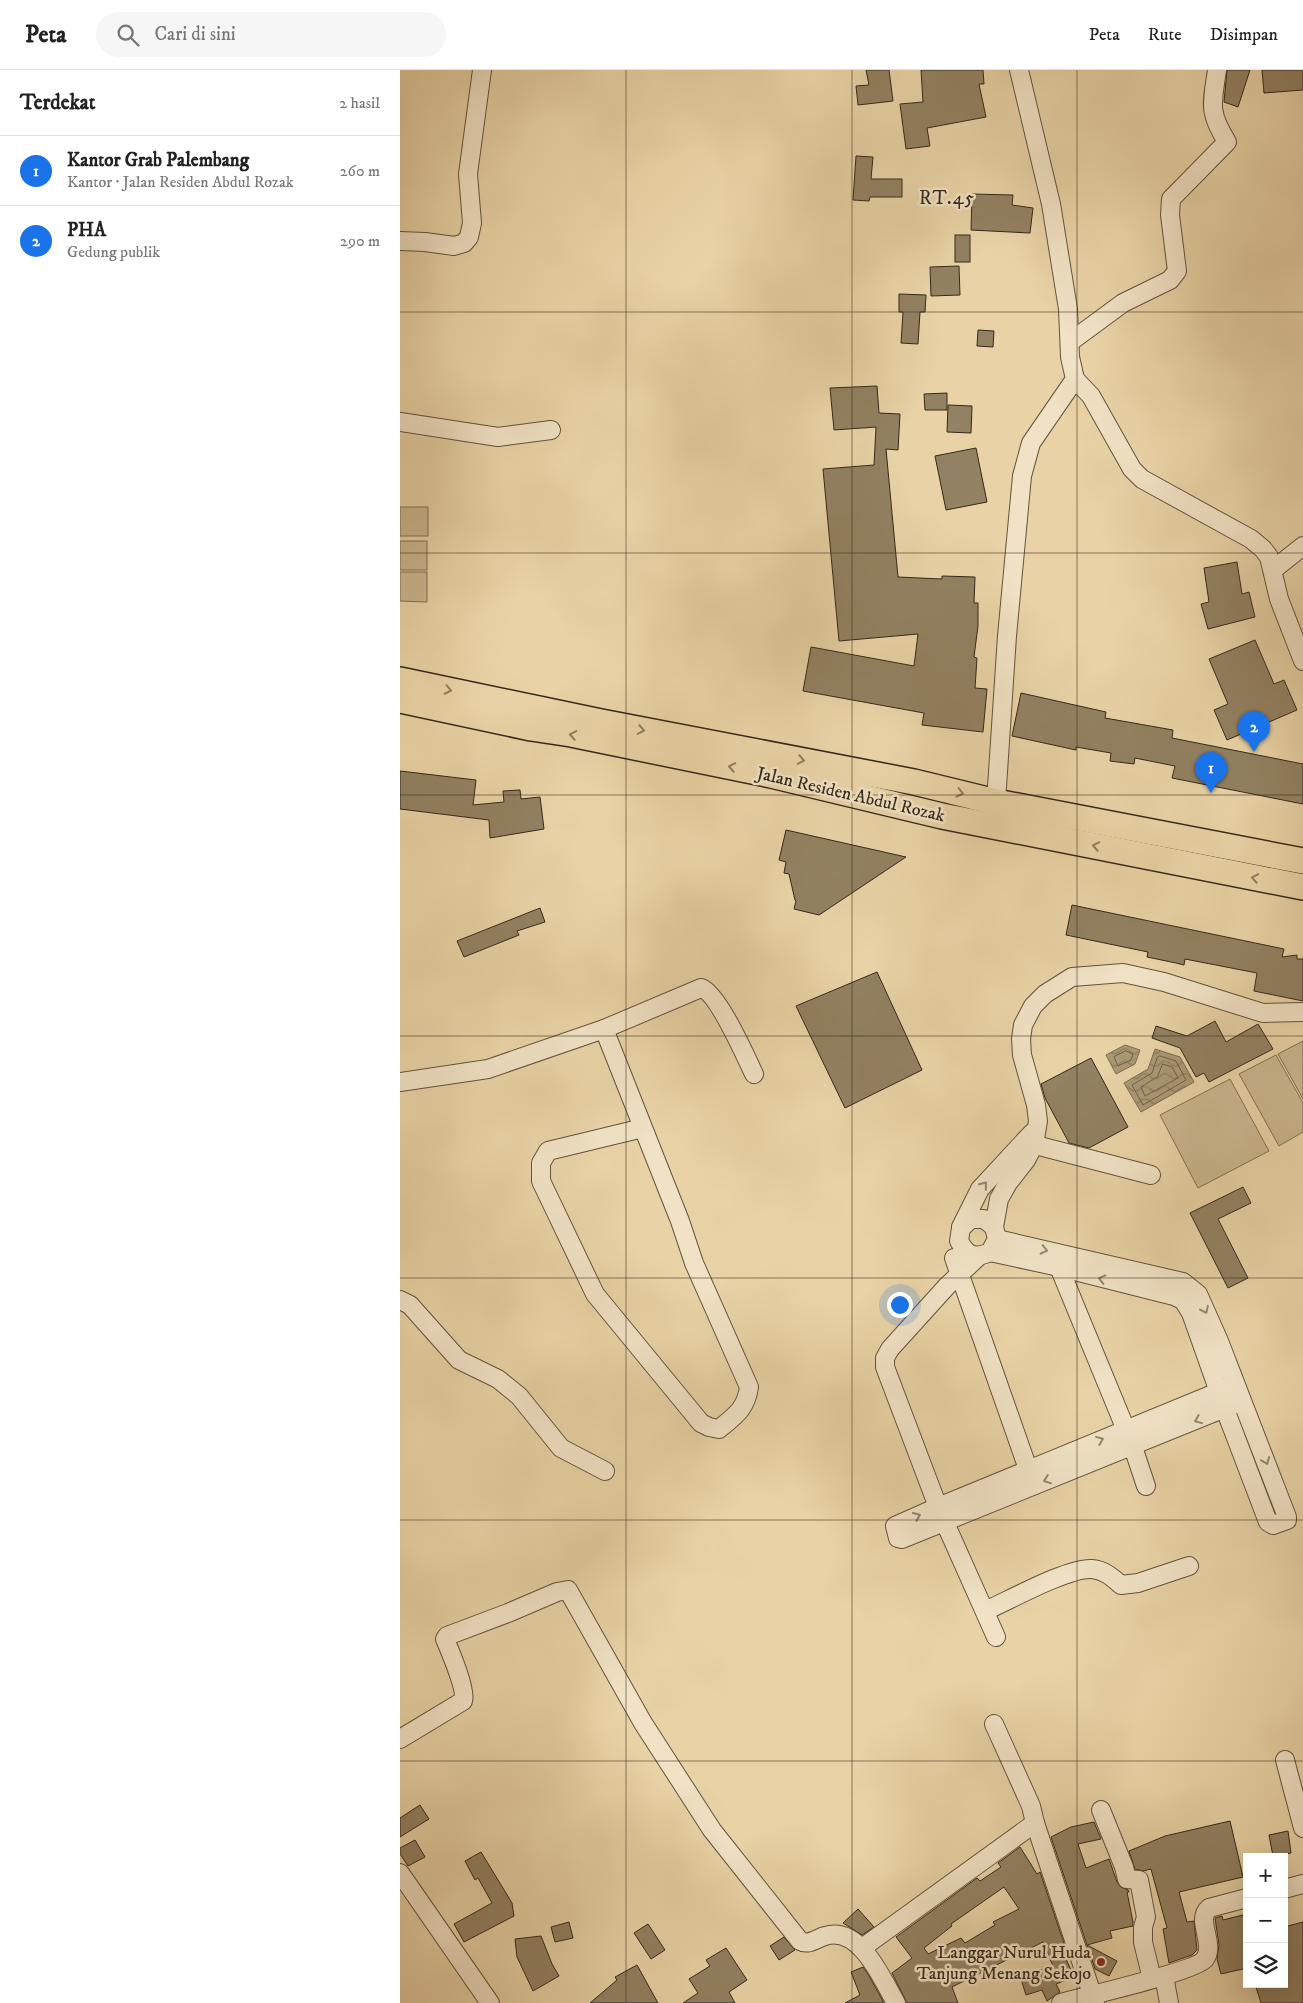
<!DOCTYPE html>
<html lang="id">
<head>
<meta charset="utf-8">
<style>
	:root { --surface:#fff; --page:#f6f6f6; --text:#222; --muted:#767676; --line:#e0e0e0; --accent:#1a73e8 }
	body { margin:0; font-family:"IM FELL DW Pica",serif; background:var(--page); color:var(--text) }
	.controls { position:absolute; right:15px; bottom:15px; display:grid; overflow:hidden; border-radius:0px; box-shadow:0 5px 20px #0002 }
	.controls button { width:45px; height:45px; display:grid; place-items:center; padding:0; border:0; border-bottom:1px solid var(--line); background:var(--surface); color:var(--text); font:25px sans-serif }
	.you { position:absolute; left:499px; top:1234px; width:18px; height:18px; margin:-12px; border:4px solid #fff; border-radius:50%; background:#1a73e8; box-shadow:0 0 0 8px #1a73e833 }
	.badge { display:grid; place-items:center; width:32px; height:32px; border-radius:50%; background:var(--accent); color:#fff; font-size:16px; font-weight:700 }
	.pin { position:absolute; translate:-50% -41px; filter:drop-shadow(0 1px 2px #0008) }
	.pin::after { content:''; position:absolute; top:26px; width:18px; height:15px; background:inherit; clip-path:polygon(0 0,100% 0,50% 100%) }
	.list { margin:0; padding:0; list-style:none }
	h2 { display:flex; justify-content:space-between; align-items:center; height:65px; margin:0; padding:0 20px; font-size:21px }
	h2 small { font-size:16px; font-weight:400; color:var(--muted) }
	.list li { display:grid; grid-template-columns:32px 1fr auto; gap:15px; align-items:center; box-sizing:border-box; height:70px; padding:0 20px; border-top:1px solid var(--line) }
	.list b { display:block; font-size:19px; white-space:nowrap }
	.list p { margin:0; font-size:16px; white-space:nowrap; color:var(--muted) }
	.list em { font-size:16px; font-style:normal; color:var(--muted) }
	.icon { flex:none; width:28px; height:28px; fill:none; stroke:currentColor; stroke-width:2; stroke-linecap:round; stroke-linejoin:round }
	.map { position:relative; flex:none; width:903px; height:1933px; overflow:hidden }
	header { display:flex; align-items:center; gap:30px; box-sizing:border-box; height:70px; padding:0 25px; background:var(--surface); border-bottom:1px solid var(--line) }
	header strong { font-size:24px }
	nav { display:flex; gap:28px; margin-inline-start:auto; font-size:18px }
	.search { width:350px; height:45px; background:var(--page); display:flex; align-items:center; gap:12px; box-sizing:border-box; padding:0 18px; border-radius:28px; color:var(--muted); font-size:19px }
	main { display:flex }
	aside { flex:1; background:var(--surface) }
	.map>svg:first-child { display:block }
</style>
</head>
<body>
<header>
<strong>Peta</strong>
<div class="search"><svg class="icon" aria-label="search" viewBox="0 0 24 24"><circle cx="10" cy="10" r="6"/><path d="M15 15l6 6"/></svg>Cari di sini</div>
<nav><a>Peta</a><a>Rute</a><a>Disimpan</a></nav>
</header>
<main>
<aside>
<h2>Terdekat<small>2 hasil</small></h2>
<ul class="list">
<li><span class="badge">1</span><div><b>Kantor Grab Palembang</b><p>Kantor · Jalan Residen Abdul Rozak</p></div><em>260 m</em></li>
<li><span class="badge">2</span><div><b>PHA</b><p>Gedung publik</p></div><em>290 m</em></li>
</ul>
</aside>
<div class="map">
<svg width="903" height="1933" viewBox="0 0 903 1933">
	<defs>
		<pattern id="water-waves" width="16" height="10" patternUnits="userSpaceOnUse" patternTransform="scale(1.25)"><rect width="16" height="10" fill="#ab9976"/><path d="M0 5q4-4 8 0t8 0" fill="none" stroke="#8c7d60"/></pattern>
	</defs>
	<rect width="100%" height="100%" fill="#e9d3a6"/>
	<filter id="stains"><feTurbulence type="fractalNoise" baseFrequency=".004" numOctaves="4"/><feColorMatrix values="0 0 0 0 .2 0 0 0 0 .09 0 0 0 0 .02 0 0 0 .5 -.17"/></filter>
	<radialGradient id="worn" r=".72"><stop offset=".6" stop-color="#630" stop-opacity="0"/><stop offset="1" stop-color="#630" stop-opacity=".3"/></radialGradient>
	<g fill="#cab68e" stroke="#7f6f54">
		<rect x="0" y="437" width="28" height="29"/>
		<rect x="0" y="471" width="27" height="29"/>
		<polygon points="0,502 27,502 27,532 0,531"/>
		<polygon points="903,971 903,1029 878,984"/>
		<polygon points="876,985 903,1033 903,1062 879,1076 839,1004"/>
		<polygon points="830,1009 869,1081 798,1118 760,1045"/>
	</g>
	<g fill="url(#water-waves)" stroke="#7b6c51">
		<polygon points="725,975 740,980 735,994 716,1004 706,985"/>
		<polygon points="755,979 780,987 794,1012 741,1042 724,1013 748,999"/>
	</g>
	<g fill="none" stroke-linecap="round" stroke-linejoin="round">
		<g stroke="#706048" stroke-width="1">
			<polygon points="726,981 733,984 731,990 718,996 714,987"/>
			<polygon points="760,986 776,991 786,1010 743,1035 732,1015 752,1003 757,988"/>
			<polygon points="763,994 772,997 778,1008 745,1026 741,1017 757,1007"/>
		</g>
	</g>
	<g fill="#928162" stroke="#342819" fill-rule="evenodd">
		<polygon points="466,0 489,0 493,31 458,35 456,16 469,15"/>
		<polygon points="521,0 583,0 584,14 579,14 586,47 527,58 530,76 506,79 500,34 523,32"/>
		<polygon points="827,0 850,0 838,37 824,32"/>
		<polygon points="862,0 903,0 903,20 864,23"/>
		<polygon points="456,86 473,87 471,109 502,109 502,127 470,127 469,131 453,130"/>
		<polygon points="572,124 613,125 612,135 633,138 630,163 571,160"/>
		<rect x="555" y="165" width="15" height="27"/>
		<polygon points="559,196 560,225 531,226 530,197"/>
		<polygon points="499,224 526,225 525,242 520,242 518,274 501,273 503,242 499,242"/>
		<polygon points="578,260 594,261 593,277 577,276"/>
		<polygon points="477,316 479,343 500,344 498,380 486,379 498,507 542,509 542,506 575,507 574,533 578,533 578,556 574,587 577,588 575,618 587,619 583,662 522,655 524,643 403,621 411,577 514,596 518,564 439,571 423,399 474,395 476,357 434,360 430,318"/>
		<polygon points="547,323 547,340 525,340 524,324"/>
		<polygon points="548,335 572,336 571,363 547,362"/>
		<polygon points="576,378 587,432 546,440 535,386"/>
		<polygon points="837,492 842,524 849,522 855,547 808,559 801,534 809,532 804,498"/>
		<polygon points="855,570 874,614 884,610 897,640 827,670 814,640 828,634 809,589"/>
		<polygon points="621,623 706,642 705,648 773,660 772,668 903,694 903,734 772,708 775,696 735,688 734,694 710,691 711,683 676,677 676,680 612,666"/>
		<polygon points="0,701 76,710 73,735 104,732 103,721 120,720 121,729 140,727 144,759 90,768 89,750 0,739"/>
		<polygon points="386,760 506,787 419,845 394,839 396,831 395,830 389,804 384,803 386,792 379,790"/>
		<polygon points="672,835 884,879 882,887 897,885 897,889 903,889 903,931 854,921 857,903 785,889 784,895 776,893 747,887 748,882 666,865"/>
		<polygon points="140,838 145,852 117,861 119,865 64,887 57,871"/>
		<polygon points="477,902 522,1000 445,1038 396,936"/>
		<polygon points="815,951 826,972 858,954 873,979 809,1012 804,1003 796,1007 780,978 752,968 756,956 787,966"/>
		<polygon points="691,988 728,1057 689,1078 669,1073 645,1028 641,1014"/>
		<polygon points="843,1117 851,1133 818,1149 848,1208 828,1218 790,1143"/>
		<polygon points="20,1735 29,1749 0,1767 0,1748"/>
		<polygon points="830,1751 843,1807 779,1822 787,1852 794,1851 797,1880 792,1885 769,1893 763,1859 767,1858 751,1799 743,1801 735,1799 729,1781 765,1766"/>
		<polygon points="694,1752 701,1769 678,1774 686,1798 709,1789 717,1812 721,1817 728,1820 729,1822 727,1822 733,1852 733,1856 710,1861 712,1868 687,1875 717,1891 709,1906 695,1899 651,1767 671,1757"/>
		<polygon points="888,1761 891,1783 873,1786 869,1765"/>
		<polygon points="15,1770 25,1787 8,1796 0,1784 0,1778"/>
		<path d="M620,1777L637,1804L640,1802L668,1885L663,1882L674,1907L656,1914L660,1922L647,1931L642,1920L626,1925L620,1906L653,1896L643,1872L552,1917L558,1933H507L492,1903L512,1888L496,1867L577,1808L580,1811L601,1797L598,1793ZM604,1817L619,1839L593,1852L595,1855L565,1873L561,1868L528,1884L524,1878L552,1856L551,1854Z"/>
		<polygon points="81,1782 112,1833 114,1846 64,1872 54,1854 92,1833 78,1808 75,1810 65,1791"/>
		<polygon points="458,1839 474,1857 462,1865 443,1853"/>
		<polygon points="847,1844 847,1898 821,1904 817,1889 819,1875 815,1848 822,1846 823,1850"/>
		<polygon points="169,1852 173,1868 155,1872 151,1857"/>
		<polygon points="903,1852 903,1933 861,1933 855,1914 884,1914 884,1857"/>
		<polygon points="248,1854 265,1880 251,1889 234,1863"/>
		<polygon points="141,1866 152,1894 159,1906 133,1921 117,1887 115,1869"/>
		<polygon points="384,1867 395,1880 379,1890 370,1876"/>
		<polygon points="326,1878 347,1910 329,1922 335,1933 283,1933 298,1923 289,1909 310,1896 306,1890"/>
		<polygon points="237,1895 258,1933 190,1933 217,1910 215,1907"/>
		<polygon points="463,1897 468,1904 484,1933 445,1933 460,1925 451,1902"/>
	</g>
	<g fill="none" stroke-linecap="round" stroke-linejoin="round">
		<g stroke="#61533c" stroke-width="20">
			<g id="minor">
				<polyline points="619,0 651,134 668,239 670,287 675,309 691,326 732,399 742,409 851,469 863,479 869,487 879,529 903,591"/>
				<polyline points="0,171 25,172 54,176 64,173 69,167 72,153 68,104 82,0"/>
				<path d="M670,272L723,233L770,210L777,201L770,145L771,129L827,72C808,41 812,35 817,0"/>
				<polyline points="0,352 98,367 151,360"/>
				<polyline points="873,500 903,476"/>
				<polyline points="596,732 607,566 622,406 631,373 675,309"/>
				<path d="M204,959L280,1151L294,1193L349,1317C346,1339 335,1346 319,1359L309,1357L301,1353L195,1224L141,1111V1093L148,1081L243,1058"/>
				<path d="M0,1012L88,999L204,959L301,918C317,922 346,987 354,1004"/>
				<polyline points="624,1072 751,1105"/>
				<polyline points="561,1157 580,1119 632,1063"/>
				<path d="M594,1157L584,1149H571L561,1158L559,1171C567,1186 575,1189 590,1182L597,1169L594,1157L599,1129L608,1113L626,1090L634,1075L638,1051L636,1035L622,985L621,969L623,955L633,936L645,924L672,907L723,903L764,912L863,943L903,942"/>
				<polyline points="590,1182 659,1197 774,1226 783,1230 791,1243 825,1339 868,1452 873,1455 887,1450 887,1447 819,1271 798,1224 783,1212 597,1169"/>
				<polyline points="578,1187 547,1216 490,1279 485,1288 485,1297 538,1437 596,1567"/>
				<polyline points="554,1188 628,1399"/>
				<polyline points="659,1197 733,1377 746,1416"/>
				<polyline points="0,1230 10,1235 59,1290 98,1309 119,1326 161,1378 205,1401"/>
				<polyline points="830,1317 538,1437 495,1456 498,1468 502,1469 835,1334"/>
				<path d="M585,1541C608,1531 669,1497 692,1499C704,1500 712,1507 721,1515L738,1513L789,1496"/>
				<polyline points="594,1654 631,1736 635,1753 695,1933"/>
				<path d="M0,1669L63,1631C67,1621 50,1581 45,1569L47,1566L108,1543L157,1522L168,1520L243,1653L312,1760L400,1871C409,1876 417,1868 425,1866C460,1855 482,1909 496,1933"/>
				<polyline points="885,1690 903,1758"/>
				<polyline points="701,1740 724,1797 727,1809 739,1810 746,1847 743,1857 743,1872 752,1909"/>
				<polyline points="0,1803 90,1933"/>
				<polyline points="884,1819 903,1814"/>
				<polyline points="462,1878 635,1753"/>
				<polyline points="764,1906 769,1933"/>
				<path d="M661,1933C683,1927 796,1901 805,1889C816,1874 795,1850 809,1838L847,1828"/>
			</g>
		</g>
		<g stroke="#342819" stroke-width="28">
			<g id="highway">
				<polyline points="0,610 201,652 514,712 596,732 903,791"/>
				<polyline points="0,630 131,658 171,664 371,705 542,746 903,817"/>
			</g>
		</g>
		<use href="#minor" stroke="#f1e2c5" stroke-width="18"/>
		<use href="#highway" stroke="#e9d3a6" stroke-width="25"/>
	</g>
	<defs><path id="oneway-chevron" d="M-2-3.5L2.5 0L-2 3.5" fill="none" stroke-width="1.6" stroke-linecap="round" stroke-linejoin="round" transform="scale(1.25)"/></defs>
	<g stroke="#8e7e60">
		<use href="#oneway-chevron" transform="translate(48 620) rotate(12)"/>
		<use href="#oneway-chevron" transform="translate(241 660) rotate(11)"/>
		<use href="#oneway-chevron" transform="translate(173 665) rotate(-170)"/>
		<use href="#oneway-chevron" transform="translate(401 690) rotate(11)"/>
		<use href="#oneway-chevron" transform="translate(332 697) rotate(-169)"/>
		<use href="#oneway-chevron" transform="translate(560 723) rotate(14)"/>
		<use href="#oneway-chevron" transform="translate(696 776) rotate(-169)"/>
		<use href="#oneway-chevron" transform="translate(855 808) rotate(-169)"/>
	</g>
	<g stroke="#92856f">
		<use href="#oneway-chevron" transform="translate(584 1115) rotate(-51)"/>
		<use href="#oneway-chevron" transform="translate(644 1180) rotate(13)"/>
		<use href="#oneway-chevron" transform="translate(702 1209) rotate(-165)"/>
		<use href="#oneway-chevron" transform="translate(805 1240) rotate(65)"/>
		<use href="#oneway-chevron" transform="translate(798 1350) rotate(158)"/>
		<use href="#oneway-chevron" transform="translate(700 1370) rotate(-22)"/>
		<use href="#oneway-chevron" transform="translate(866 1391) rotate(69)"/>
		<use href="#oneway-chevron" transform="translate(647 1410) rotate(159)"/>
		<use href="#oneway-chevron" transform="translate(517 1446) rotate(-24)"/>
	</g>
	<path fill="none" stroke="#342819" stroke-width="1" stroke-opacity="0.55" d="M226,0V1933M452,0V1933M677,0V1933M0,242H903M0,483H903M0,725H903M0,966H903M0,1208H903M0,1450H903M0,1691H903"/>
	<circle fill="#8f2418" stroke="#f1e2c5" stroke-width="2" cx="701" cy="1892" r="5"/>
	<g text-anchor="middle" stroke-width="5" stroke-linejoin="round" paint-order="stroke">
		<g font-size="18" fill="#342819" stroke="#f1e2c5">
			<text transform="translate(451 724) rotate(13)" y="6">Jalan Residen Abdul Rozak</text>
		</g>
		<g font-size="18" fill="#342819" stroke="#f1e2c5" text-anchor="end">
			<text x="691" y="1888">Langgar Nurul Huda<tspan x="691" dy="21">Tanjung Menang Sekojo</tspan></text>
		</g>
		<g font-size="19" letter-spacing="1" fill="#342819" stroke="#f1e2c5">
			<text x="547" y="134">RT.45</text>
		</g>
	</g>
	<rect width="100%" height="100%" filter="url(#stains)"/>
	<rect width="100%" height="100%" fill="url(#worn)"/>
</svg>
<div class="controls">
<button>+</button>
<button>−</button>
<button><svg class="icon" aria-label="layers" viewBox="0 0 24 24"><path d="M12 4l9 5-9 5-9-5zM3 14l9 5 9-5"/></svg></button>
</div>
<div class="you"></div>
<div class="pin badge" style="left:811px;top:723px">1</div>
<div class="pin badge" style="left:854px;top:682px">2</div>
</div>
</main>
</body>
</html>
